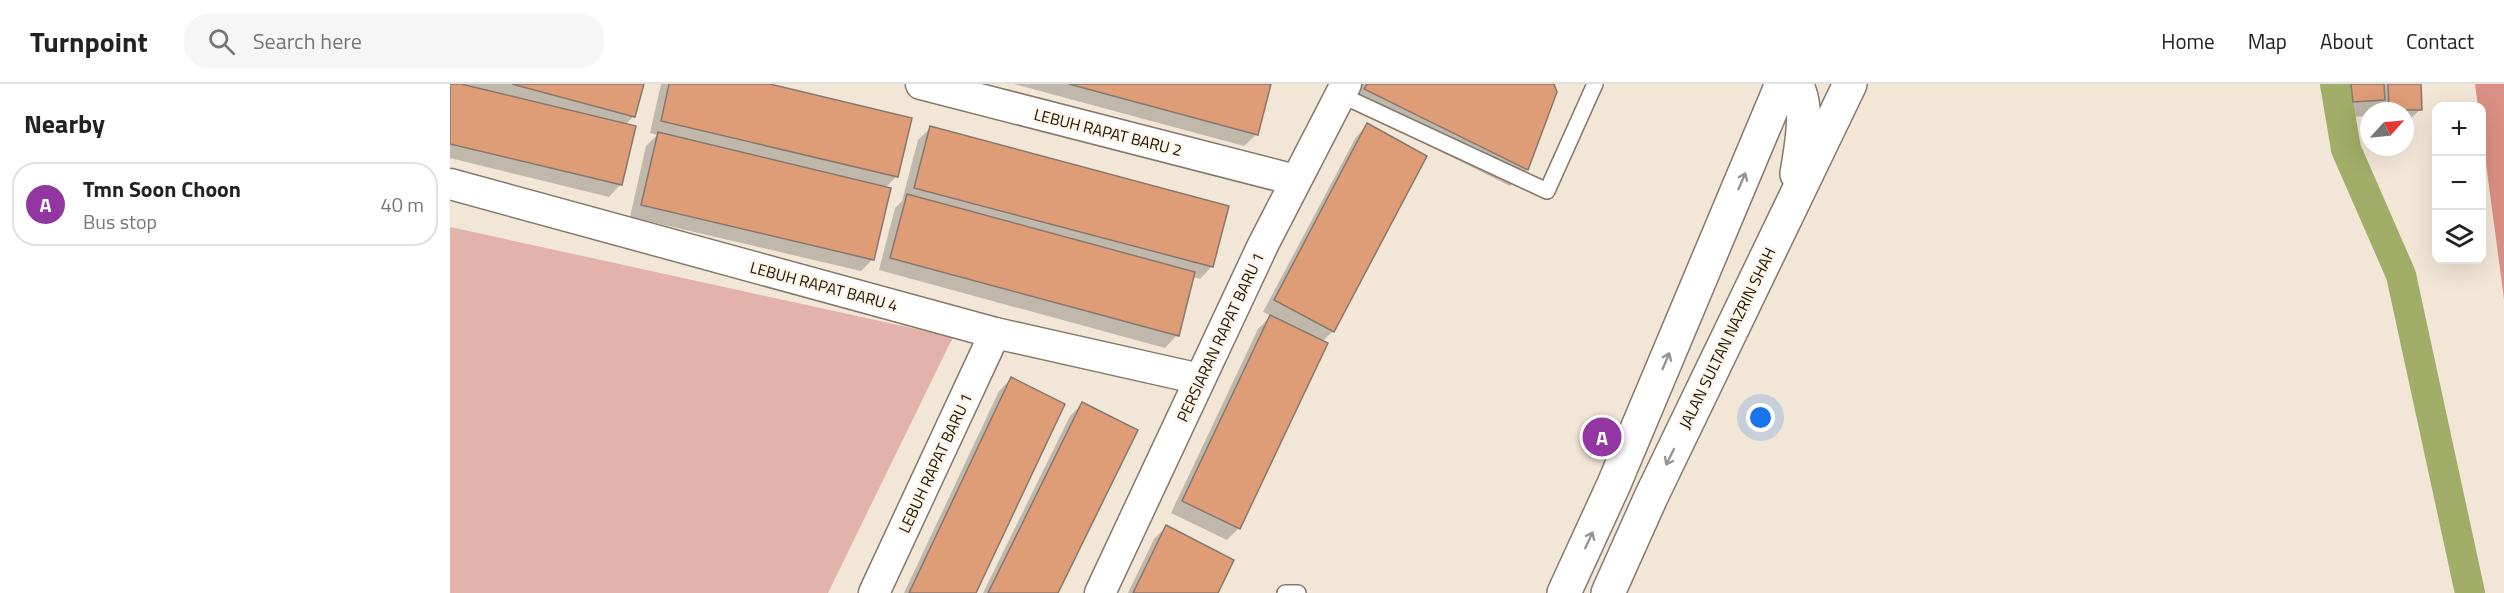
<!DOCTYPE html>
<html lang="en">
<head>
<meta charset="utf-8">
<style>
	:root { --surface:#fff; --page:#f6f6f6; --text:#222; --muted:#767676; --line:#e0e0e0; --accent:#9237a2 }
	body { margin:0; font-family:"Titillium Web",sans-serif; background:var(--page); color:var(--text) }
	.controls { position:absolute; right:18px; top:18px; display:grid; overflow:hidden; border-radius:12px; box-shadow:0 6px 24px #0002 }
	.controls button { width:54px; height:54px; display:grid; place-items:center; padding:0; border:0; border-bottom:2px solid var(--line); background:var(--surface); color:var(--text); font:30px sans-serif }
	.compass { position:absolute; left:1910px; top:18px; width:54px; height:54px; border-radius:50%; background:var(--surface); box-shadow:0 6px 24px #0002; rotate:63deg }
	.you { position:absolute; left:1311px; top:334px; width:21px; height:21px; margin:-15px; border:4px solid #fff; border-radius:50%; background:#1a73e8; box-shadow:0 0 0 9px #1a73e833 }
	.badge { display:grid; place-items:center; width:39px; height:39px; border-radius:50%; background:var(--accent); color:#fff; font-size:20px; font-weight:700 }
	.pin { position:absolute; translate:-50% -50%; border:3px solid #fff; box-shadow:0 2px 6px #0006 }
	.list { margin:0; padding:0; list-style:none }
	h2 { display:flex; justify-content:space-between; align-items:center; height:78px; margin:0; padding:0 24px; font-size:26px }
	h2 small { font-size:20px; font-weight:400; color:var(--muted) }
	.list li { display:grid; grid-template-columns:39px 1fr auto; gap:18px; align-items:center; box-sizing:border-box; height:84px; margin:0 12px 12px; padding:0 12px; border:2px solid var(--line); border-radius:24px }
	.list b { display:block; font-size:22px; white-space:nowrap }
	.list p { margin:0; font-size:20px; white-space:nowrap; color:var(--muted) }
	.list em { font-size:20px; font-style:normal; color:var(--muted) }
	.icon { flex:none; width:33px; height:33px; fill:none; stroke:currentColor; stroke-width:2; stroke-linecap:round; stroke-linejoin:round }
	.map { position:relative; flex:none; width:2054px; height:509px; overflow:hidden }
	header { display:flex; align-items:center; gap:36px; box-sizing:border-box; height:84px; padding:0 30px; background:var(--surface); border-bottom:2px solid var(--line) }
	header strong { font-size:28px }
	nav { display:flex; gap:33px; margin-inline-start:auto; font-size:21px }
	.search { width:420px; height:54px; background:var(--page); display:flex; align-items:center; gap:15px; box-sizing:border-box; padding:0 21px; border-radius:24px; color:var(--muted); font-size:22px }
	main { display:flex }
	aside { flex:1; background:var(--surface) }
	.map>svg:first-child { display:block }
</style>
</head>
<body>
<header>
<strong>Turnpoint</strong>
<div class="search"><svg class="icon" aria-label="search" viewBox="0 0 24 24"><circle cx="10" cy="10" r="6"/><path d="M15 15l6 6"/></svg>Search here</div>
<nav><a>Home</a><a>Map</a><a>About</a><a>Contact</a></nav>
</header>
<main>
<aside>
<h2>Nearby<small></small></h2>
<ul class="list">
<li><span class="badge">A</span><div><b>Tmn Soon Choon</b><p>Bus stop</p></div><em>40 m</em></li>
</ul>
</aside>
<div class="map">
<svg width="2054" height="509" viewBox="0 0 2054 509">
	<rect width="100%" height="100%" fill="#f2e6d7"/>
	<polygon fill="#e3b2aa" points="0,143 503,253 378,509 0,509"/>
	<polygon fill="#dc9085" points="2025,0 2054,0 2054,215 2032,50 2032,22 2028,22"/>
	<g fill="#0003">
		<polygon points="0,0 192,0 184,32 175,41 171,100 159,113 0,74"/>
		<polygon points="211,0 314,0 447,92 435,104 423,175 411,187 180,133 196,62 207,51 200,49"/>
		<polygon points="564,0 820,0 807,50 794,62"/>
		<polygon points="910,0 1103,0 1106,8 1077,86 1060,102 899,22"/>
		<polygon points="1884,0 1970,0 1971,25 1958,37 1955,37 1955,27 1927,27 1927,22 1916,32 1886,34"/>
		<polygon points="918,41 883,247 872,258 789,444 777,456 721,429 808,245 821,232 813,228 906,53"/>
		<polygon points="480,44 762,182 750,195 743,193 727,251 715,264 429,186 445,124 452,117 468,56"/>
		<polygon points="561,295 524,509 454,509 549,307"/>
		<polygon points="632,320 606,509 533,509 620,332"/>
		<polygon points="716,443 766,509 678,509 704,455"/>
	</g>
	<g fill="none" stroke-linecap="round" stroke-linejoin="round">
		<polyline stroke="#a0ae68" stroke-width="30" points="1885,0 1896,65 1951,191 2020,509"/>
	</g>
	<g fill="#df9d77" stroke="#87786f" stroke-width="1.5">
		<polygon points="0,0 11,0 186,42 172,101 0,60"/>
		<polygon points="62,0 194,0 185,33"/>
		<polygon points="219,0 320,0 462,34 448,93 211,37"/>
		<polygon points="619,0 821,0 808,51"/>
		<polygon points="917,0 1104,0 1107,8 1078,86 914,5"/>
		<polygon points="1901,0 1934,0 1935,16 1903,18"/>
		<polygon points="1938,0 1971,0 1972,26 1939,26"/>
		<polygon points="917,39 977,72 884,248 824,216"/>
		<polygon points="480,42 779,122 763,183 464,104"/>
		<polygon points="208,48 441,104 424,176 191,121"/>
		<polygon points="457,110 745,188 729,252 440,174"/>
		<polygon points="820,231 878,259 790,445 732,417"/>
		<polygon points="561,293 615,320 526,509 459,509"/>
		<polygon points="632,318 688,346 608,509 538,509"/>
		<polygon points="716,441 784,476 768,509 683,509"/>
	</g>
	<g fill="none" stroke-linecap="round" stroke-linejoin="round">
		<g stroke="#84796c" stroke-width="18">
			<g id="service">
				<polyline points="891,11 1097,107 1145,0"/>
				<polyline points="835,509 848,509"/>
			</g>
		</g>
		<g stroke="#84796c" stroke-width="33">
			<g id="minor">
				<polyline points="471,0 845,96"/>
				<polyline points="0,100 545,249 750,295"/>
				<polyline points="424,509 545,249"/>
				<polyline points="650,509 813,161 896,0"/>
			</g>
		</g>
		<g stroke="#84796c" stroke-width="36">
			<g id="trunk">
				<path d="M1346,0C1360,25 1351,63 1347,90"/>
				<polyline points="1114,509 1164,400 1332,0"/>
				<polyline points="1158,509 1201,413 1400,0"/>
			</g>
		</g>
		<use href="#service" stroke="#fff" stroke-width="15"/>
		<use href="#minor" stroke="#fff" stroke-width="30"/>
		<use href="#trunk" stroke="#fff" stroke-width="33"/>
	</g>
	<defs><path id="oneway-shaft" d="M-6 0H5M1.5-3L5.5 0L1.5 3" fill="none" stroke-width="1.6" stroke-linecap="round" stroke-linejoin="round" transform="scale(1.5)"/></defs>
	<g stroke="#979593">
		<use href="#oneway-shaft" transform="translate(1292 97) rotate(-67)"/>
		<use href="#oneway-shaft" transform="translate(1216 277) rotate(-67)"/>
		<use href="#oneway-shaft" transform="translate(1220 373) rotate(116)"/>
		<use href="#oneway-shaft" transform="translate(1139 456) rotate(-65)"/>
	</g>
	<g text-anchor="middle" stroke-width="4.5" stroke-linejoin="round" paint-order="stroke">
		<g font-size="16" fill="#17130e" stroke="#fff3e4">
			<text transform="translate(658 48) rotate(14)" y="6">LEBUH RAPAT BARU 2</text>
			<text transform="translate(374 202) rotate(15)" y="6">LEBUH RAPAT BARU 4</text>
			<text transform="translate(770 253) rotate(-65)" y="6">PERSIARAN RAPAT BARU 1</text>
			<text transform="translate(1277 254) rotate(-64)" y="6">JALAN SULTAN NAZRIN SHAH</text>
			<text transform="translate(485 379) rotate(-65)" y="6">LEBUH RAPAT BARU 1</text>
		</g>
	</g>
</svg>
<div class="controls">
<button>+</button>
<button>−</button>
<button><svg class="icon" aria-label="layers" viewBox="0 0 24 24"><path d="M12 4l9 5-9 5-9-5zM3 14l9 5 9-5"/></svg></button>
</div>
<svg class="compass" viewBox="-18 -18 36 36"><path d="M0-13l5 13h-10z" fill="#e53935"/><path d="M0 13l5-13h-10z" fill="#767676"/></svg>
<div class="you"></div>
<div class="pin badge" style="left:1152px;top:353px">A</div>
</div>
</main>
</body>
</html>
